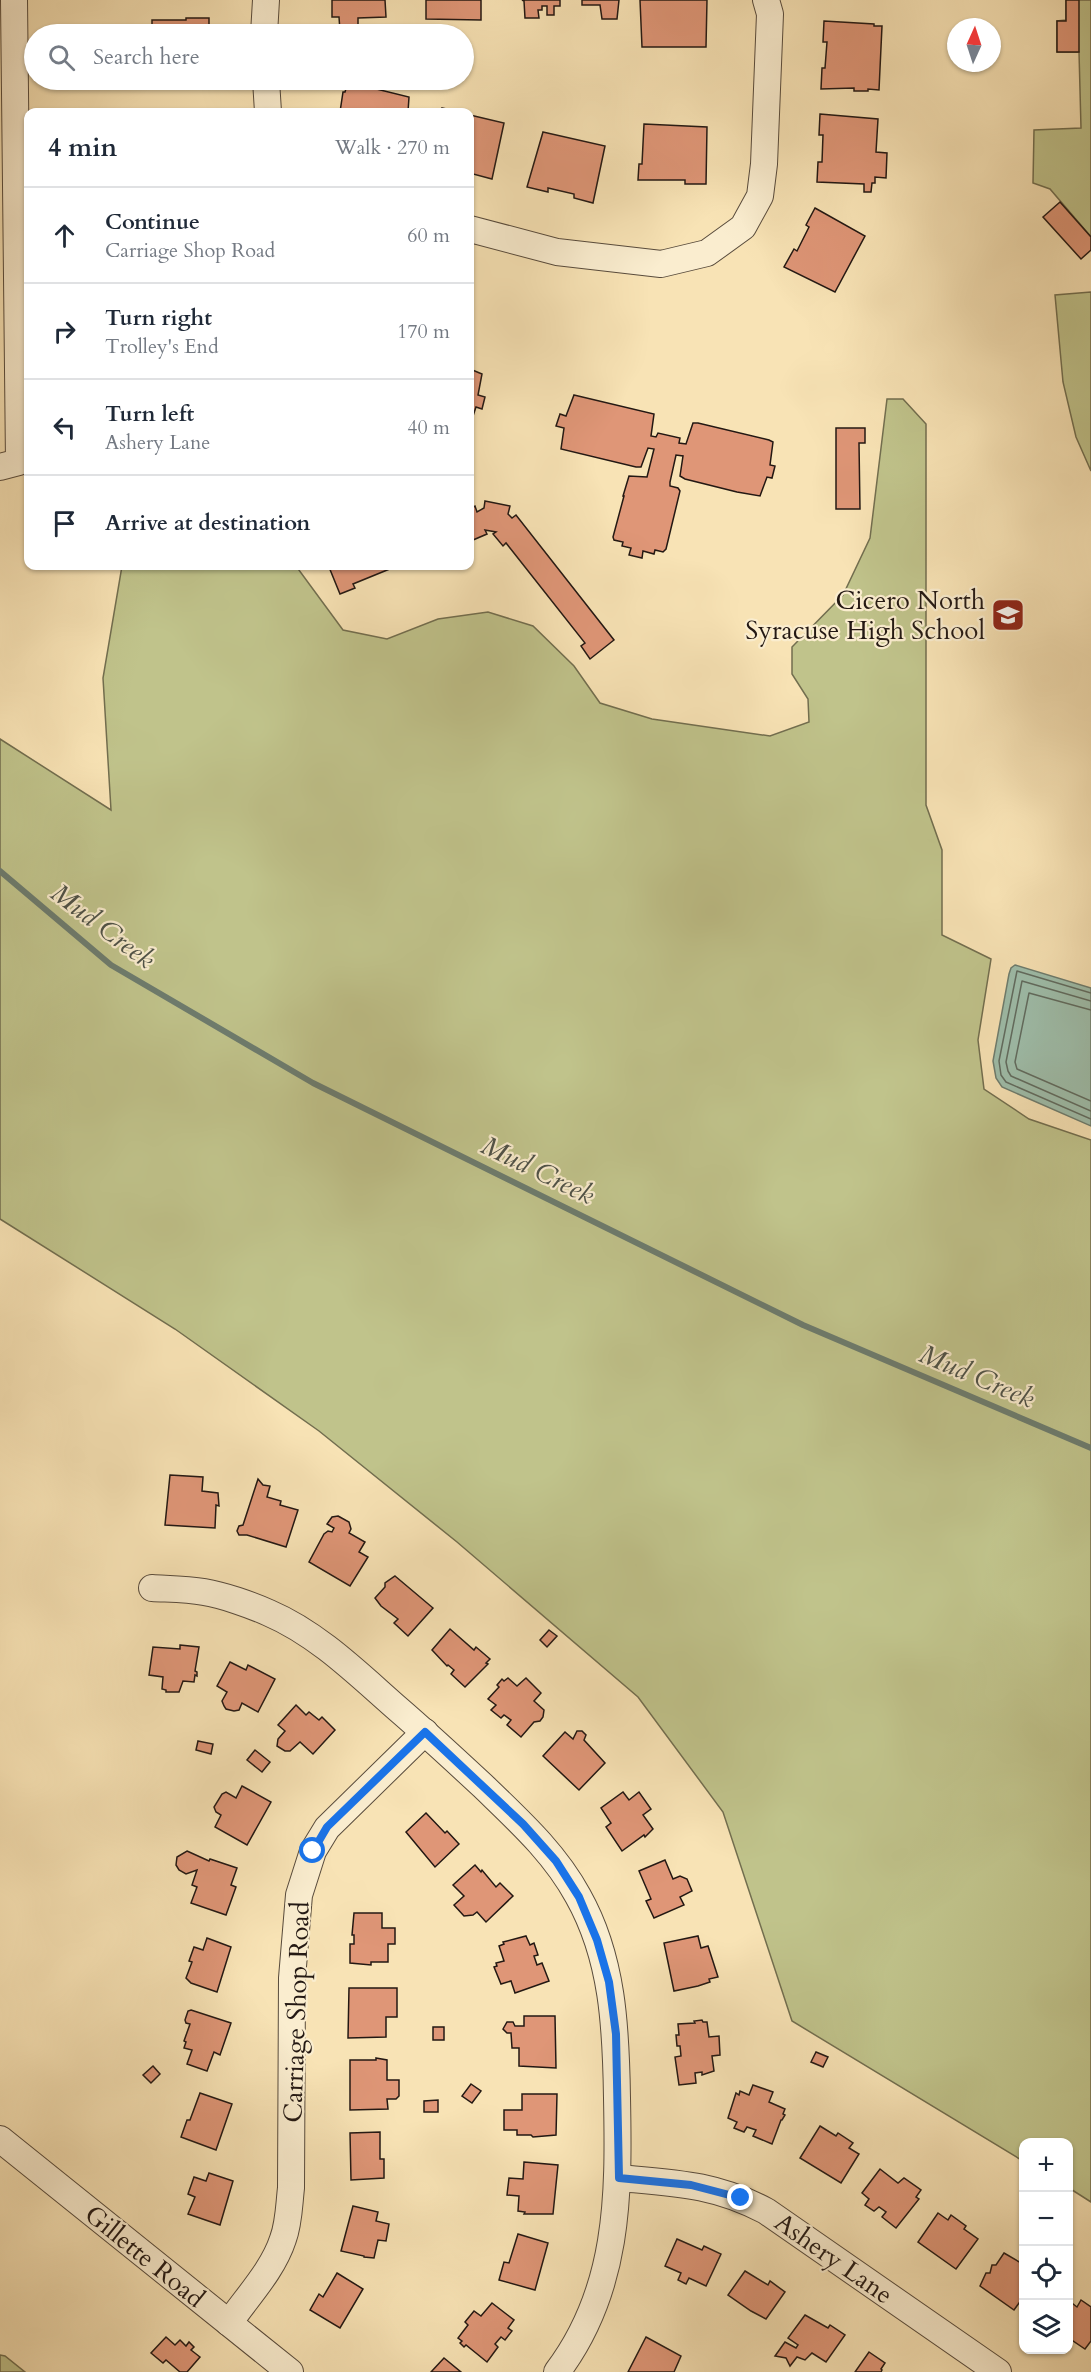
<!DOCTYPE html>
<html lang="en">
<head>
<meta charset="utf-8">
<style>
	:root { --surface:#fff; --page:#f2f2f3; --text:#1f2937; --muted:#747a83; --line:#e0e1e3 }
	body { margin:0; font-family:Cardo,serif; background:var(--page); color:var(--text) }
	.controls { position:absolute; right:18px; bottom:18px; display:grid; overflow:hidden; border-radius:12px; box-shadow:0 2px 4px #0004 }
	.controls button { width:54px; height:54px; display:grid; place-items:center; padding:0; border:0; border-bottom:2px solid var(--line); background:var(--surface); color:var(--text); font:30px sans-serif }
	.compass { position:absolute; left:947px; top:18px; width:54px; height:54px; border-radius:50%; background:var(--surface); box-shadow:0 2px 4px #0004; rotate:3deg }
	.stop { position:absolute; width:18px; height:18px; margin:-14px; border:4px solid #1a73e8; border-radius:50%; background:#fff }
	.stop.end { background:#1a73e8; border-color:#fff; box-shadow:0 2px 6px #0008 }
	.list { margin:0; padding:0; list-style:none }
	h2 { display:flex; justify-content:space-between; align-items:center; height:78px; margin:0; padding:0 24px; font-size:26px }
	h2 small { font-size:20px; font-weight:400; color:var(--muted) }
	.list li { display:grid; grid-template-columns:39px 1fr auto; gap:18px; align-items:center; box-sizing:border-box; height:96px; padding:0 24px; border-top:2px solid var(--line) }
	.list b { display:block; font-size:22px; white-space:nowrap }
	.list p { margin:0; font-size:20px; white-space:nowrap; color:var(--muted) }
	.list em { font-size:20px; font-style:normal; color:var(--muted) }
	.icon { flex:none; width:33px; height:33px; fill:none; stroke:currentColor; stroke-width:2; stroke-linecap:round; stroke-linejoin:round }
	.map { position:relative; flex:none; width:1091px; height:2372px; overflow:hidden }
	.search { position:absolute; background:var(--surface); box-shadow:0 2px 4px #0004; left:24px; top:24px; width:450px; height:66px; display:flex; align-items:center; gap:15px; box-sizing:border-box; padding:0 21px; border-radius:33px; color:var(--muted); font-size:22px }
	.panel { position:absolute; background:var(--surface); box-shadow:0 2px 4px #0004; left:24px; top:108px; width:450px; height:462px; border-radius:12px }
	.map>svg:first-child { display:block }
</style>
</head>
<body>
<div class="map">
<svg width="1091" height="2372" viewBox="0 0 1091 2372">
	<rect width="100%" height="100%" fill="#f8e3b5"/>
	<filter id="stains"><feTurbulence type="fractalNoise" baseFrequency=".00333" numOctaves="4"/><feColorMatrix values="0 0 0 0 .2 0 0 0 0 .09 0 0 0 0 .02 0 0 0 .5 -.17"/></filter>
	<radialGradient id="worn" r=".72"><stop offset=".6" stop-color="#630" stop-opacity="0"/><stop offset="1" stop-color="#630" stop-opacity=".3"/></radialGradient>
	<g fill="#c0c38b" stroke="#726e4f" stroke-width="1.5">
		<polygon points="1066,0 1091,0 1091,237 1050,189 1033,183 1034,130 1081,128 1079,52 1057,52 1057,21 1066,20"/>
		<polygon points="1091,292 1091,471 1076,437 1063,382 1055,295"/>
		<polygon points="887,399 903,399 926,424 926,805 942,850 942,935 991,959 978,1040 984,1089 1029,1119 1091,1140 1091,2202 1069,2188 1068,2142 1024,2142 1023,2161 792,2021 723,1812 638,1697 457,1542 319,1431 175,1329 0,1219 0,739 111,810 103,678 122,566 296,566 343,630 387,639 438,619 488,612 533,626 574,666 600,703 652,719 770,736 809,722 808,699 792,674 792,647 843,595 870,538"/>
		<polygon points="0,2355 5,2356 25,2372 0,2372"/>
	</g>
	<polygon fill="#9ebeab" stroke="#6d7c6e" stroke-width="1.5" points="1015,965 1091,988 1091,1126 1002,1087 996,1078 993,1061 1009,974 1011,968"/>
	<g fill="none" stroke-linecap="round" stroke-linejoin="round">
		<g stroke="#606b5f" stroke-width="1.5">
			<polyline points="1091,993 1017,971 999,1061 1001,1075 1006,1082 1091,1119"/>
			<polyline points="1091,1001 1022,981 1006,1062 1008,1071 1011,1076 1091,1111"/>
			<polyline points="1091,1010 1029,993 1015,1062 1017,1069 1091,1101"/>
		</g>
		<polyline stroke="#6d7c6e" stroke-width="6" points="0,871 111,965 313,1083 803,1325 1091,1448"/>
	</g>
	<g fill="#df9677" stroke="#231813" stroke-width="1.5">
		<polygon points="332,0 385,0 386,17 358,18 358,31 340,31 339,17 332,17"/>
		<polygon points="426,0 481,0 481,20 426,19"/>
		<polygon points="522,0 560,0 560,6 554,6 554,15 547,15 547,6 542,6 542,10 538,10 539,18 525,18 524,1"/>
		<polygon points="582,0 619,0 617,19 602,19 600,5 582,5"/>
		<polygon points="640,0 707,0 706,47 642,47"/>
		<polygon points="1066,0 1079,0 1079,52 1057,52 1057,21 1066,21"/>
		<polygon points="186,18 209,18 209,34 152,34 152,20 186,20"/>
		<polygon points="824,21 874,24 874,26 882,26 879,90 868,89 868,91 854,91 854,88 821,89 822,68 825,68 827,42 823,42"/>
		<polygon points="152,80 210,80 210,85 174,84 174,85 163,85 163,83 152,83"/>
		<polygon points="348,82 409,97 408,112 340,112 343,92 345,92"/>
		<polygon points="442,108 461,112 441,112"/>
		<polygon points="820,114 878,119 876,152 887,153 886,178 875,177 875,183 872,183 871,192 864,192 864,184 817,182 818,162 822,162 823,135 819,135"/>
		<polygon points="470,115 504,123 492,179 473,174 473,171 470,170"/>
		<polygon points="644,124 707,127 706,184 685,184 685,180 638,180 639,164 642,164"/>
		<polygon points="543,132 605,146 593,203 574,198 574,194 548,188 548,192 527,187"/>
		<polygon points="1060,202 1091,237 1091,250 1081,259 1043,217"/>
		<polygon points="815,208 865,236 835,292 784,267 794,249 797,251 809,227 806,225"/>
		<polygon points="470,369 482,374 478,395 485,397 482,409 476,407 470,425"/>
		<polygon points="574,395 654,414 651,436 656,437 658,433 680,438 679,443 686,444 693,423 698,423 769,440 773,442 770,465 775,466 772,478 767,477 760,496 737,492 685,479 680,476 683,456 676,455 670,482 670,486 678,488 680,491 666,549 663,552 655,550 654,554 643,551 642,558 629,555 631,548 622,546 623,542 614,540 613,537 624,496 623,496 629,476 647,477 654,449 648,448 641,467 636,467 561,449 564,428 556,426 560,414 566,416"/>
		<polygon points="836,428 865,428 865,443 859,443 860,509 836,509"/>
		<polygon points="485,501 510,506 508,514 512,518 516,515 614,640 590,659 581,646 585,643 506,543 503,546 493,534 496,532 485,530 487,534 473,540 470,536 470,509 475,506 477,512 484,508"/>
		<polygon points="331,566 397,566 353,584 355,588 340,594 329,567"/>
		<polygon points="170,1475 203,1477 202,1491 218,1493 219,1506 216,1505 215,1528 165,1525"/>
		<polygon points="258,1479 263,1485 270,1486 267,1497 281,1501 280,1505 298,1510 286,1547 247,1535 239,1535 237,1531 239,1526 243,1525"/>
		<polygon points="338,1516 349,1522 351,1529 349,1533 365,1542 359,1552 368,1557 350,1586 309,1562 324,1534 328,1531 332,1532 334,1528 327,1524 332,1517"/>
		<polygon points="395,1576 433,1608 408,1636 394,1623 398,1619 381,1606 375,1598 385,1587 385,1583"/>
		<polygon points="450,1629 474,1650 476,1647 490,1659 486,1663 488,1664 465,1687 451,1674 454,1670 448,1665 447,1666 432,1650"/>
		<polygon points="549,1630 557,1636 547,1647 540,1640"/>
		<polygon points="180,1645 199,1647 195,1671 197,1672 197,1676 195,1675 194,1682 183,1681 179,1692 166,1692 166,1690 162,1689 163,1677 149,1675 153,1647 180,1649"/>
		<polygon points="230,1662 246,1670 248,1665 275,1679 258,1712 242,1703 239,1710 234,1711 226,1709 224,1706 222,1701 227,1692 217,1686"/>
		<polygon points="508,1678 517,1686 526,1678 541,1693 534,1701 544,1710 543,1717 540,1721 534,1722 521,1737 507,1725 511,1720 504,1715 501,1718 491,1710 496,1705 488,1699 499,1687 497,1685 502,1679 504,1681"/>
		<polygon points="296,1705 306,1715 309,1712 319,1720 322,1717 335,1730 313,1754 300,1742 290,1751 285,1751 277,1746 278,1739 285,1731 278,1725"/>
		<polygon points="577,1731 582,1731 586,1735 584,1740 605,1763 579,1790 543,1756 565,1732 573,1739"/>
		<polygon points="198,1741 213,1744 211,1754 196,1750"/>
		<polygon points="255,1750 270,1762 262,1772 247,1760"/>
		<polygon points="242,1786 271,1802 247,1845 215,1827 221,1815 216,1812 214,1807 222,1794 226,1792 236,1798"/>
		<polygon points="623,1792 629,1800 639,1792 651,1809 643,1815 653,1829 645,1837 644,1835 622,1851 606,1827 611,1823 601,1808"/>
		<polygon points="426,1813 445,1833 447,1831 459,1844 435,1867 406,1832"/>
		<polygon points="187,1851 209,1861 210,1859 237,1868 231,1885 236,1887 226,1915 191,1903 197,1887 192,1885 197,1870 186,1874 179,1870 176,1865 177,1857"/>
		<polygon points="665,1860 673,1879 680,1876 687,1879 692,1891 680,1897 684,1905 654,1918 646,1901 651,1899 639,1871"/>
		<polygon points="475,1865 481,1872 482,1870 496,1887 500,1883 513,1896 486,1922 477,1912 473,1915 464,1916 454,1905 464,1896 453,1885"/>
		<polygon points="354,1913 382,1913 382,1928 395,1928 395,1944 388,1944 388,1962 371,1962 371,1965 350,1963 350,1944 354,1944 354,1935 352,1935"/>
		<polygon points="526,1936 530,1945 534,1943 538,1955 534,1956 537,1965 542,1963 549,1981 515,1993 511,1981 501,1984 494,1967 497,1966 496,1963 504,1961 499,1946 504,1944 503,1942"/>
		<polygon points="698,1936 701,1948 708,1946 718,1977 709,1979 710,1982 698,1986 674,1991 664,1943"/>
		<polygon points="207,1938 231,1947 217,1992 191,1983 186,1978 192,1962 189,1961 194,1947 203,1950"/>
		<polygon points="349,1988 397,1988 397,2017 386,2017 386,2037 348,2038"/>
		<polygon points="191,2010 231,2023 220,2055 214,2052 207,2071 187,2064 192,2050 184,2048 186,2042 184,2041 190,2024 186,2023 185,2020 188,2011"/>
		<polygon points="524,2016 555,2016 556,2068 519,2066 519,2048 512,2048 511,2033 507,2033 503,2029 507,2022 513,2022 515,2026 524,2026"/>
		<polygon points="702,2020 703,2022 707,2022 709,2037 719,2036 720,2055 712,2056 714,2071 702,2075 702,2072 695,2073 696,2083 679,2085 675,2057 681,2056 680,2046 677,2046 676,2035 679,2035 678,2024 695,2023 694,2021"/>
		<rect x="433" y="2027" width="11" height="13"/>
		<polygon points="816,2052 828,2057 823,2067 811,2062"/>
		<polygon points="376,2058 387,2060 387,2080 399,2080 399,2096 396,2099 387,2099 388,2109 350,2110 350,2060 376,2060"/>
		<polygon points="153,2066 160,2074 151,2083 143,2075"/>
		<polygon points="471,2084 481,2091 472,2103 462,2096"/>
		<polygon points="753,2085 773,2092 769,2102 785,2109 783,2114 785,2115 782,2120 781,2120 772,2144 753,2136 756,2130 747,2127 744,2132 734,2128 737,2122 728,2118 736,2093 739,2095 740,2091 749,2095"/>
		<polygon points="200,2093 232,2104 216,2150 181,2137 187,2120 190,2120"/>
		<polygon points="522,2094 557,2094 556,2135 533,2137 531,2135 517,2135 517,2130 504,2130 504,2110 522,2110"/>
		<polygon points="438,2100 438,2112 424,2112 424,2101"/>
		<polygon points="820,2126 836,2136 838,2133 853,2143 849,2148 859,2154 841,2183 800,2158"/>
		<polygon points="380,2132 380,2159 384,2159 384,2178 351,2180 350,2133"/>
		<polygon points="524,2162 558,2165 553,2214 524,2214 525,2212 518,2211 519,2196 507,2195 509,2178 523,2179"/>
		<polygon points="880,2169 898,2183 904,2178 921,2190 916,2197 919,2199 896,2228 882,2217 886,2212 879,2207 874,2211 865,2205 869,2199 862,2193"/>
		<polygon points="209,2173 233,2181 220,2225 188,2214 195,2197 188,2194 194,2177 206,2181"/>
		<polygon points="353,2206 378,2212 376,2221 389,2224 386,2241 378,2240 374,2258 364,2257 364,2256 341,2251"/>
		<polygon points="938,2213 948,2220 951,2215 966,2226 964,2229 978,2239 956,2269 918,2242"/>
		<polygon points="518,2234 548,2243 535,2290 499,2280 504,2262 509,2263"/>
		<polygon points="677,2239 702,2250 704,2246 721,2254 706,2286 689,2278 686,2284 678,2280 681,2273 665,2266"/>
		<polygon points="1004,2253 1021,2263 1024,2262 1024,2296 1014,2310 980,2286 986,2273 990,2273 992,2265 996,2265"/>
		<polygon points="745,2271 768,2285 770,2281 785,2292 766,2319 751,2311 728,2295"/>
		<polygon points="337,2273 363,2289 340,2328 310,2310 319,2294 323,2297"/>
		<polygon points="1068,2300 1077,2307 1081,2300 1091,2307 1091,2341 1085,2349 1070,2339 1068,2341"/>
		<polygon points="492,2303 514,2320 508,2328 512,2331 505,2340 501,2337 495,2344 498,2347 487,2362 466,2345 464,2347 460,2343 462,2341 458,2338 468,2325 465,2322 474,2311 481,2316"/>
		<polygon points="805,2315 828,2328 830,2325 845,2335 826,2362 812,2353 805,2360 797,2357 790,2366 786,2358 775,2356 785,2342 796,2348 798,2345 788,2338"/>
		<polygon points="166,2337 175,2345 180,2340 186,2346 189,2342 194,2347 191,2350 200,2357 187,2372 180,2372 166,2360 163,2363 151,2353"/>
		<polygon points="646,2337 681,2356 674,2372 628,2372"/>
		<polygon points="869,2352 885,2363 881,2369 882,2370 881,2372 855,2372"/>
		<polygon points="444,2358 461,2372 431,2372"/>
	</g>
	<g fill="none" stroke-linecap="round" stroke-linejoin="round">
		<g stroke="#584b3c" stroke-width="28">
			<g id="minor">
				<polyline points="264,34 266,0"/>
				<polyline points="266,80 268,112"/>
				<polyline points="470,229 557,252 661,264 707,253 743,227 760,196 764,164 770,14 766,0"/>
				<polyline points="0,467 19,462 14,0"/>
				<path d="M152,1588C169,1589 187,1589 204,1592C223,1595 251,1605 269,1613C318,1634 358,1674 398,1709C427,1734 455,1760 483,1786C518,1820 554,1852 578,1896C613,1958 616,2028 617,2098C619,2196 619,2290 557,2372"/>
				<polyline points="0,2139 290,2372"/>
				<path d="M619,2178C675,2183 715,2184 766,2211L998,2372"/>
				<path d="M229,2323C247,2297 273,2270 283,2239C289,2223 289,2205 291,2188L292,1978L299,1895L313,1851L327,1828L425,1732"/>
			</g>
		</g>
		<use href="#minor" stroke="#faedcf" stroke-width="26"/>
	</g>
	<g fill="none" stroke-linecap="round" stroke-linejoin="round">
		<polyline stroke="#1a73e8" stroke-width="8" points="313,1851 327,1827 425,1732 523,1824 556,1861 579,1897 597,1940 609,1982 616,2034 619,2178 691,2185 741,2198"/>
	</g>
	<defs>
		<g id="school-square" transform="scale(1.725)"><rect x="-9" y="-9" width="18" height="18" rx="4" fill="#8f2418" stroke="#faedcf"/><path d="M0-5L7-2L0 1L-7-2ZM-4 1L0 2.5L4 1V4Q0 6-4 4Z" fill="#fff"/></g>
	</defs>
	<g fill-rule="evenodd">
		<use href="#school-square" x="1008" y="615"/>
	</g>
	<g text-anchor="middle" stroke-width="4.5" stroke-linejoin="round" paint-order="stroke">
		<g font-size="26" fill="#231813" stroke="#faedcf" text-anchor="end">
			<text x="985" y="609">Cicero North<tspan x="985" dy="30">Syracuse High School</tspan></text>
		</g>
		<g font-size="26" fill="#231813" stroke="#faedcf">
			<text transform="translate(296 2012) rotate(-88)" y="9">Carriage Shop Road</text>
			<text transform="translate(145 2256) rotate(39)" y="9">Gillette Road</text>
			<text transform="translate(834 2258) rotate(35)" y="9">Ashery Lane</text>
		</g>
		<g font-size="27" font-style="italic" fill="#4e5248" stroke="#faedcf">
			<text transform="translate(103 926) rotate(37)" y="9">Mud Creek</text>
			<text transform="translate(538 1170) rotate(26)" y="9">Mud Creek</text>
			<text transform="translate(977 1376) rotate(23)" y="9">Mud Creek</text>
		</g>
	</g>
	<rect width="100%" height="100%" filter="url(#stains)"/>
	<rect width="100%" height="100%" fill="url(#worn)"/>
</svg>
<div class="controls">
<button>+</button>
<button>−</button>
<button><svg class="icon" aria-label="locate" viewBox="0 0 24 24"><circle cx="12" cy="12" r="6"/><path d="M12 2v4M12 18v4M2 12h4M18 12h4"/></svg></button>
<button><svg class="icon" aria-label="layers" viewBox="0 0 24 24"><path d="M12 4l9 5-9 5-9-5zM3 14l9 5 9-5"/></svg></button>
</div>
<svg class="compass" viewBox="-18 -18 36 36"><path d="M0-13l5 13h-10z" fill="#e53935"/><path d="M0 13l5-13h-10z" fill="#747a83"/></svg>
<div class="stop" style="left:313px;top:1851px"></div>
<div class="stop end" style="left:741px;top:2198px"></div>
<div class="search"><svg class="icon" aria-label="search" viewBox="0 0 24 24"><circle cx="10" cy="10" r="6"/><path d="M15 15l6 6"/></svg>Search here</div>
<section class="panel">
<h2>4 min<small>Walk · 270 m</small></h2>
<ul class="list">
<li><svg class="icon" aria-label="ahead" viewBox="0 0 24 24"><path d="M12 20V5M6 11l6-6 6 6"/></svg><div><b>Continue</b><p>Carriage Shop Road</p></div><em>60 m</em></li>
<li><svg class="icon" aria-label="right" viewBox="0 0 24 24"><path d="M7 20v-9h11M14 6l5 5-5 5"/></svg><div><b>Turn right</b><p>Trolley's End</p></div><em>170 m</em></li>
<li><svg class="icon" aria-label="left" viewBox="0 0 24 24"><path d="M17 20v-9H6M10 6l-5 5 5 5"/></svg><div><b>Turn left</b><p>Ashery Lane</p></div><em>40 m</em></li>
<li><svg class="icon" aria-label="arrive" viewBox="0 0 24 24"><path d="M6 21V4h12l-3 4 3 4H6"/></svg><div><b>Arrive at destination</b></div></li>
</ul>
</section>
</div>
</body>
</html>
